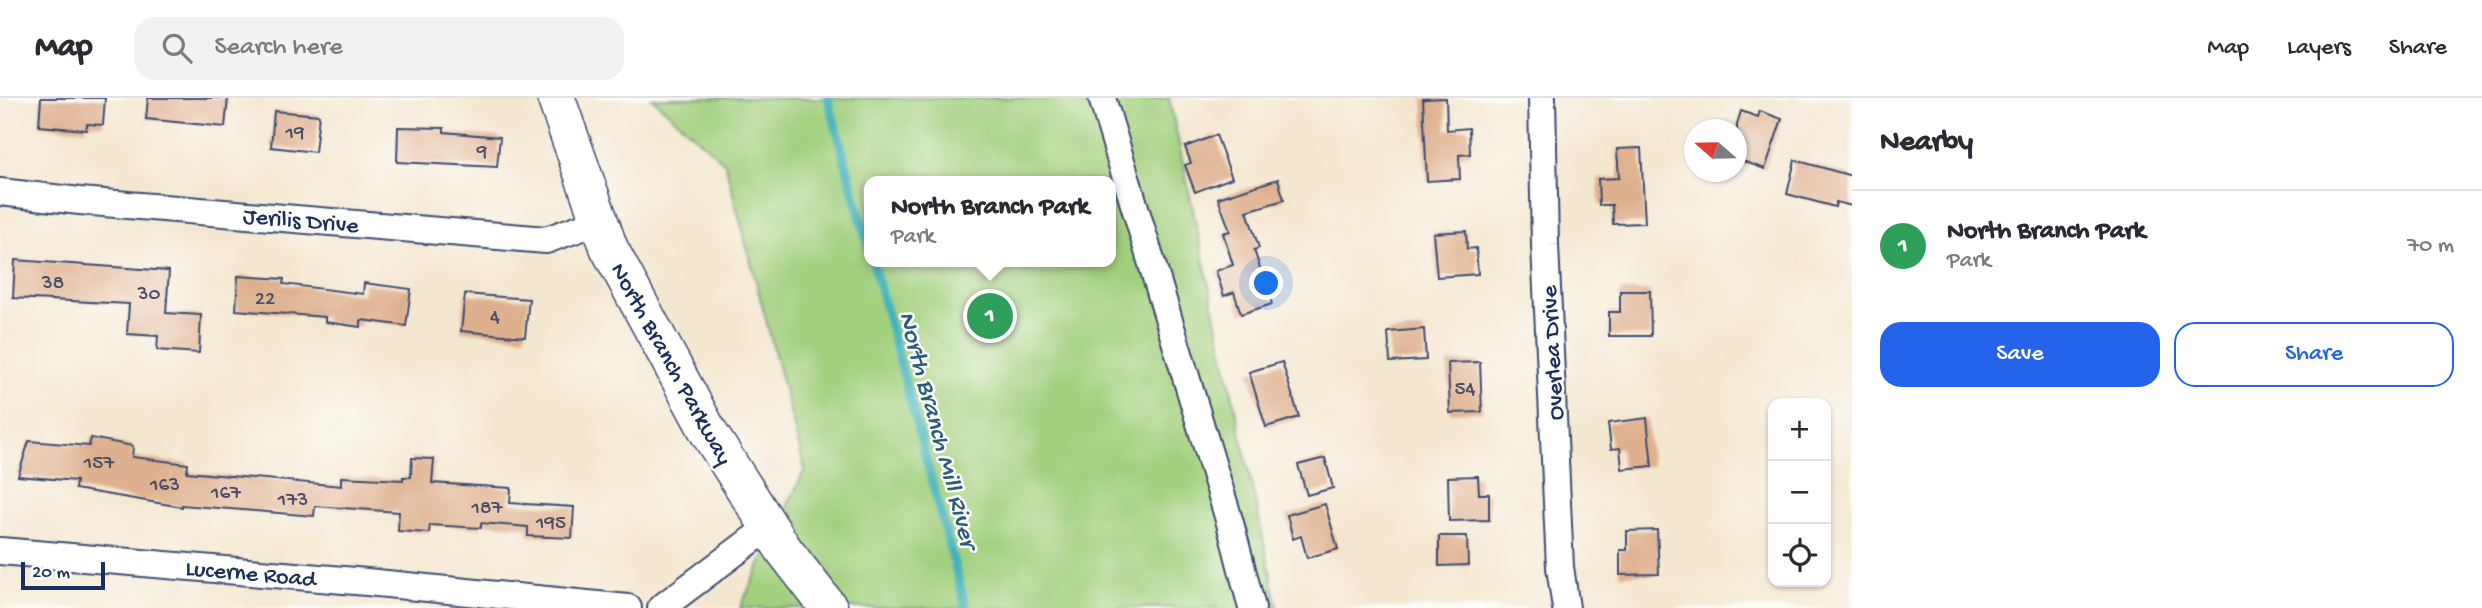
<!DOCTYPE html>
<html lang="en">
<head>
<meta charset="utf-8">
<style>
	:root { --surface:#fff; --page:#f2f2f3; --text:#2b2b33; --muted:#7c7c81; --line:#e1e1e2; --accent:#2563eb }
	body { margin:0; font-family:"Gochi Hand",sans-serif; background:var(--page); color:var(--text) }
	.controls { position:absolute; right:21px; bottom:21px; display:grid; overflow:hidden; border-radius:14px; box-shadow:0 2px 5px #0004 }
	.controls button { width:63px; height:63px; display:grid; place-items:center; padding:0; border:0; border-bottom:2px solid var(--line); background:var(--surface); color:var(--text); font:35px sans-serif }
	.compass { position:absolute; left:1684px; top:21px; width:63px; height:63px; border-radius:50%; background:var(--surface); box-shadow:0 2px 5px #0004; rotate:290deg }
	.scale { position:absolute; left:21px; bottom:18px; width:84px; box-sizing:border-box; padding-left:7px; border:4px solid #1b2f5e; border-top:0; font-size:19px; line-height:24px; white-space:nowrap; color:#1b2f5e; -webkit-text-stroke:5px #fdfcf7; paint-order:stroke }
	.you { position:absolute; left:1267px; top:186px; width:24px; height:24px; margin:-18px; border:5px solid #fff; border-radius:50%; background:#1a73e8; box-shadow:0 0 0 10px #1a73e833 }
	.badge { display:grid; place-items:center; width:46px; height:46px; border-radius:50%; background:var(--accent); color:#fff; font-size:23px; font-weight:700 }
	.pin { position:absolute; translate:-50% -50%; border:4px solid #fff; box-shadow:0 2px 7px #0006 }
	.popup { position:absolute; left:864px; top:78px; width:252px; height:91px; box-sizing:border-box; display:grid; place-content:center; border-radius:14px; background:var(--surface); filter:drop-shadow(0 2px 5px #0005); font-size:23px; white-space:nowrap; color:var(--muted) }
	.popup b { font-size:26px; color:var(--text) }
	.popup::after { content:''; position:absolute; left:50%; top:100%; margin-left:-14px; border:14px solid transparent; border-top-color:var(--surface) }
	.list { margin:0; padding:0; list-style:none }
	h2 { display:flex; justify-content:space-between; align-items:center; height:91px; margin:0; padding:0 28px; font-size:30px }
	h2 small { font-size:23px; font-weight:400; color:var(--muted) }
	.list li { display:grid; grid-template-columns:46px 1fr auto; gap:21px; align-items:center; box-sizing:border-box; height:112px; padding:0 28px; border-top:2px solid var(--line) }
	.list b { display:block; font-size:26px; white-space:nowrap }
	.list p { margin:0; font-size:23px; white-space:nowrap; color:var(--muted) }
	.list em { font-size:23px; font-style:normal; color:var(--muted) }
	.actions { display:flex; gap:14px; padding:21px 28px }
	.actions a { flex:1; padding:16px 0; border:2px solid var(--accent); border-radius:21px; text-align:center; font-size:24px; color:var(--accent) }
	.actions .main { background:var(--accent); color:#fff }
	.icon { flex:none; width:38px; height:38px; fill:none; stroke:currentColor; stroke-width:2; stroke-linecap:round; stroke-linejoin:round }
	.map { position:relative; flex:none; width:1852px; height:510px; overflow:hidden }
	header { display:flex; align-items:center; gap:42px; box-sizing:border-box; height:98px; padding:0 35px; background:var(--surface); border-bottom:2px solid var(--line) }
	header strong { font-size:33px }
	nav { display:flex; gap:38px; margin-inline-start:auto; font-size:24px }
	.search { width:490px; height:63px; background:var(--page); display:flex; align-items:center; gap:18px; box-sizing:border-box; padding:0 24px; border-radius:21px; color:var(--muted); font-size:26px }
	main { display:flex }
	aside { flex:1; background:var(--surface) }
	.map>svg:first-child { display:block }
</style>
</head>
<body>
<header>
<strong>Map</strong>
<div class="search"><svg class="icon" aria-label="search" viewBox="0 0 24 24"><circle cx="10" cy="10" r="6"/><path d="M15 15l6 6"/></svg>Search here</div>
<nav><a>Map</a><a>Layers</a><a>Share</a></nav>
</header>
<main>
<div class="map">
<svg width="1852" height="510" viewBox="0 0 1852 510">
	<rect width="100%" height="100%" fill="#fdfcf7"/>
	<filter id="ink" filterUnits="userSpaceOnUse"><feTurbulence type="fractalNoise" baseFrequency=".0143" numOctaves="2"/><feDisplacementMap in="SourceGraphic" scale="14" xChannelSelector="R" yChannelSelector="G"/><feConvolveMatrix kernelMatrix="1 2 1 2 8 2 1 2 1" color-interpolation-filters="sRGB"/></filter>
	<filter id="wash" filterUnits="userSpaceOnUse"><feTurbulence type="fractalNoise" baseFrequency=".00686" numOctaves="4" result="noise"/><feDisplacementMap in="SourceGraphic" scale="28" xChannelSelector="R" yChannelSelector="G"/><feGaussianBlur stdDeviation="1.57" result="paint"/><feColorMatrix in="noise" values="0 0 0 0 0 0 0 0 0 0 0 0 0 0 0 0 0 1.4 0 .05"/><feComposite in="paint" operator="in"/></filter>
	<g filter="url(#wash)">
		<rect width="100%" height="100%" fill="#f4e7d0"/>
		<path fill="#a2d07e" stroke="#5e806e" stroke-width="2" fill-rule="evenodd" d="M652,0H1169L1278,510H740L805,371L725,65ZM869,83H1111V164H869Z"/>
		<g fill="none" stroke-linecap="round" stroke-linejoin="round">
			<g stroke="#42b3ba" stroke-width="9">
				<polyline points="828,0 869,151"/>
				<polyline points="873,164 966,510"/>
			</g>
		</g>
		<g id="blocks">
			<g fill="#dfb08f">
				<polygon points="41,0 105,0 103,27 87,26 86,32 39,28"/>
				<polygon points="148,0 228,0 225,29 146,21"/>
				<polygon points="1446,0 1447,32 1469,30 1470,56 1459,57 1460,81 1427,83 1423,1"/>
				<polygon points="274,13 319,17 315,54 271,49"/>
				<polygon points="1741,13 1758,19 1760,13 1782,21 1765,71 1737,61 1737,27"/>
				<polygon points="398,29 444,30 444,34 500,39 497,69 397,64"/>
				<polygon points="1216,37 1232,80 1195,94 1185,67 1191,65 1185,49"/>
				<polygon points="1641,50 1645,125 1613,126 1612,107 1599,107 1598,81 1619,80 1617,51"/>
				<polygon points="1795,62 1852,78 1852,108 1836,104 1835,109 1787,96"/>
				<polygon points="1278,81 1284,102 1247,113 1259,150 1254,152 1272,206 1241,216 1234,194 1224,198 1216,173 1233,167 1223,135 1230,133 1218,100"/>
				<polygon points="1466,133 1467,151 1476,150 1478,176 1437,179 1433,135"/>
				<polygon points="15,162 169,173 166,215 201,217 199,255 157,252 158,238 127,236 129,206 13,200"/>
				<polygon points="238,178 284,181 283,186 363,196 364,185 411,191 406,228 361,222 361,229 325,224 325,219 236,212"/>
				<polygon points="1620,193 1650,193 1651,238 1609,238 1609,214 1620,214"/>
				<polygon points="465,196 529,201 525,239 461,233"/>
				<polygon points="1424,231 1426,262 1390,264 1388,234"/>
				<polygon points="1282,264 1299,319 1266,329 1249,274"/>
				<polygon points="1480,264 1482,314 1450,315 1448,265"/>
				<polygon points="1647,320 1652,368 1622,371 1620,350 1611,351 1608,325"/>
				<polygon points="91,340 133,348 132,359 188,366 187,374 341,388 341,379 403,382 403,379 411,379 412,360 434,361 432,385 511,390 510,405 574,409 572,440 528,438 528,429 481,425 481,430 430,427 429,435 398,433 399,414 315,408 314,418 182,407 182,409 75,391 76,383 18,378 29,343 89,348"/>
				<polygon points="1325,360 1333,390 1307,397 1298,367"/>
				<polygon points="1478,378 1479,396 1489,396 1489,422 1449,423 1448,379"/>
				<polygon points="1325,406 1338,451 1307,460 1301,438 1293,441 1287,417"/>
				<polygon points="1657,432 1659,476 1620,477 1620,452 1627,452 1627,433"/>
				<polygon points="1439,438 1467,438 1468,467 1439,468"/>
			</g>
		</g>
	</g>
	<g filter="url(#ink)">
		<use href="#blocks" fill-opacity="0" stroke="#3c4b6f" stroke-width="2"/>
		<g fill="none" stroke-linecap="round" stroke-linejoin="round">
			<g stroke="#3c4b6f" stroke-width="30">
				<g id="street">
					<polyline points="1102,0 1230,425 1252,510"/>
					<polyline points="1542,0 1545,147 1560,469 1566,510"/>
					<polyline points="0,94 80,103 546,142 599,123"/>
					<polyline points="0,453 367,484 628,510"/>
					<polyline points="661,510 769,429"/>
				</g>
			</g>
			<g stroke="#3c4b6f" stroke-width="40">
				<polyline id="secondary" points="556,0 609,150 709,335 784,452 829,510"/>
			</g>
			<use href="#street" stroke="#fff" stroke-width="26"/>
			<use href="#secondary" stroke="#fff" stroke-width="37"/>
		</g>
	</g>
	<g text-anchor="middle" stroke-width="5" stroke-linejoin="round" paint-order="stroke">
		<g font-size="21" fill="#4c4f6a">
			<text x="295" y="40">19</text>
			<text x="482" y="59">9</text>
			<text x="53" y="190">38</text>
			<text x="149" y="201">30</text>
			<text x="265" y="206">22</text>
			<text x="495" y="224">4</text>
			<text x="1465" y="296">54</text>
			<text x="99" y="370">157</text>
			<text x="165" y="392">163</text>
			<text x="226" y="400">167</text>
			<text x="293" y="407">173</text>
			<text x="487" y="415">187</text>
			<text x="551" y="430">195</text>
		</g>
		<g font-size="24" fill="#1b2f5e" stroke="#fdfcf7">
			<text transform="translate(301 121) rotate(5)" y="8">Jerilis Drive</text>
			<text transform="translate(1551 255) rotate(-93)" y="8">Overlea Drive</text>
			<text transform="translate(673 265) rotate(61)" y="8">North Branch Parkway</text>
			<text transform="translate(251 474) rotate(5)" y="8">Lucerne Road</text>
		</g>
		<g font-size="26" font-style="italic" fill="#295d7e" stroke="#fdfcf7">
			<text transform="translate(940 331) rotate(75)" y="9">North Branch Mill River</text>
		</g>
	</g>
</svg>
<div class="controls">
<button>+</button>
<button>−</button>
<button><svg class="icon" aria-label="locate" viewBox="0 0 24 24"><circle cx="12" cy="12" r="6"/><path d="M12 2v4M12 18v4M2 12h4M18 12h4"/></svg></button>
</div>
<svg class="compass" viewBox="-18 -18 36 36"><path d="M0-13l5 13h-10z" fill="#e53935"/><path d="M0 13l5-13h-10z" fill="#7c7c81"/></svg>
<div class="scale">20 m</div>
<div class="you"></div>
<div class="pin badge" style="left:990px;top:218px;background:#2e9e5b">1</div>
<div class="popup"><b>North Branch Park</b>Park</div>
</div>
<aside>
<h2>Nearby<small></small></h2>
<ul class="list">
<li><span class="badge" style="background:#2e9e5b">1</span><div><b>North Branch Park</b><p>Park</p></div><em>70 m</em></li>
</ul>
<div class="actions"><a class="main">Save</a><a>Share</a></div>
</aside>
</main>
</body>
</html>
